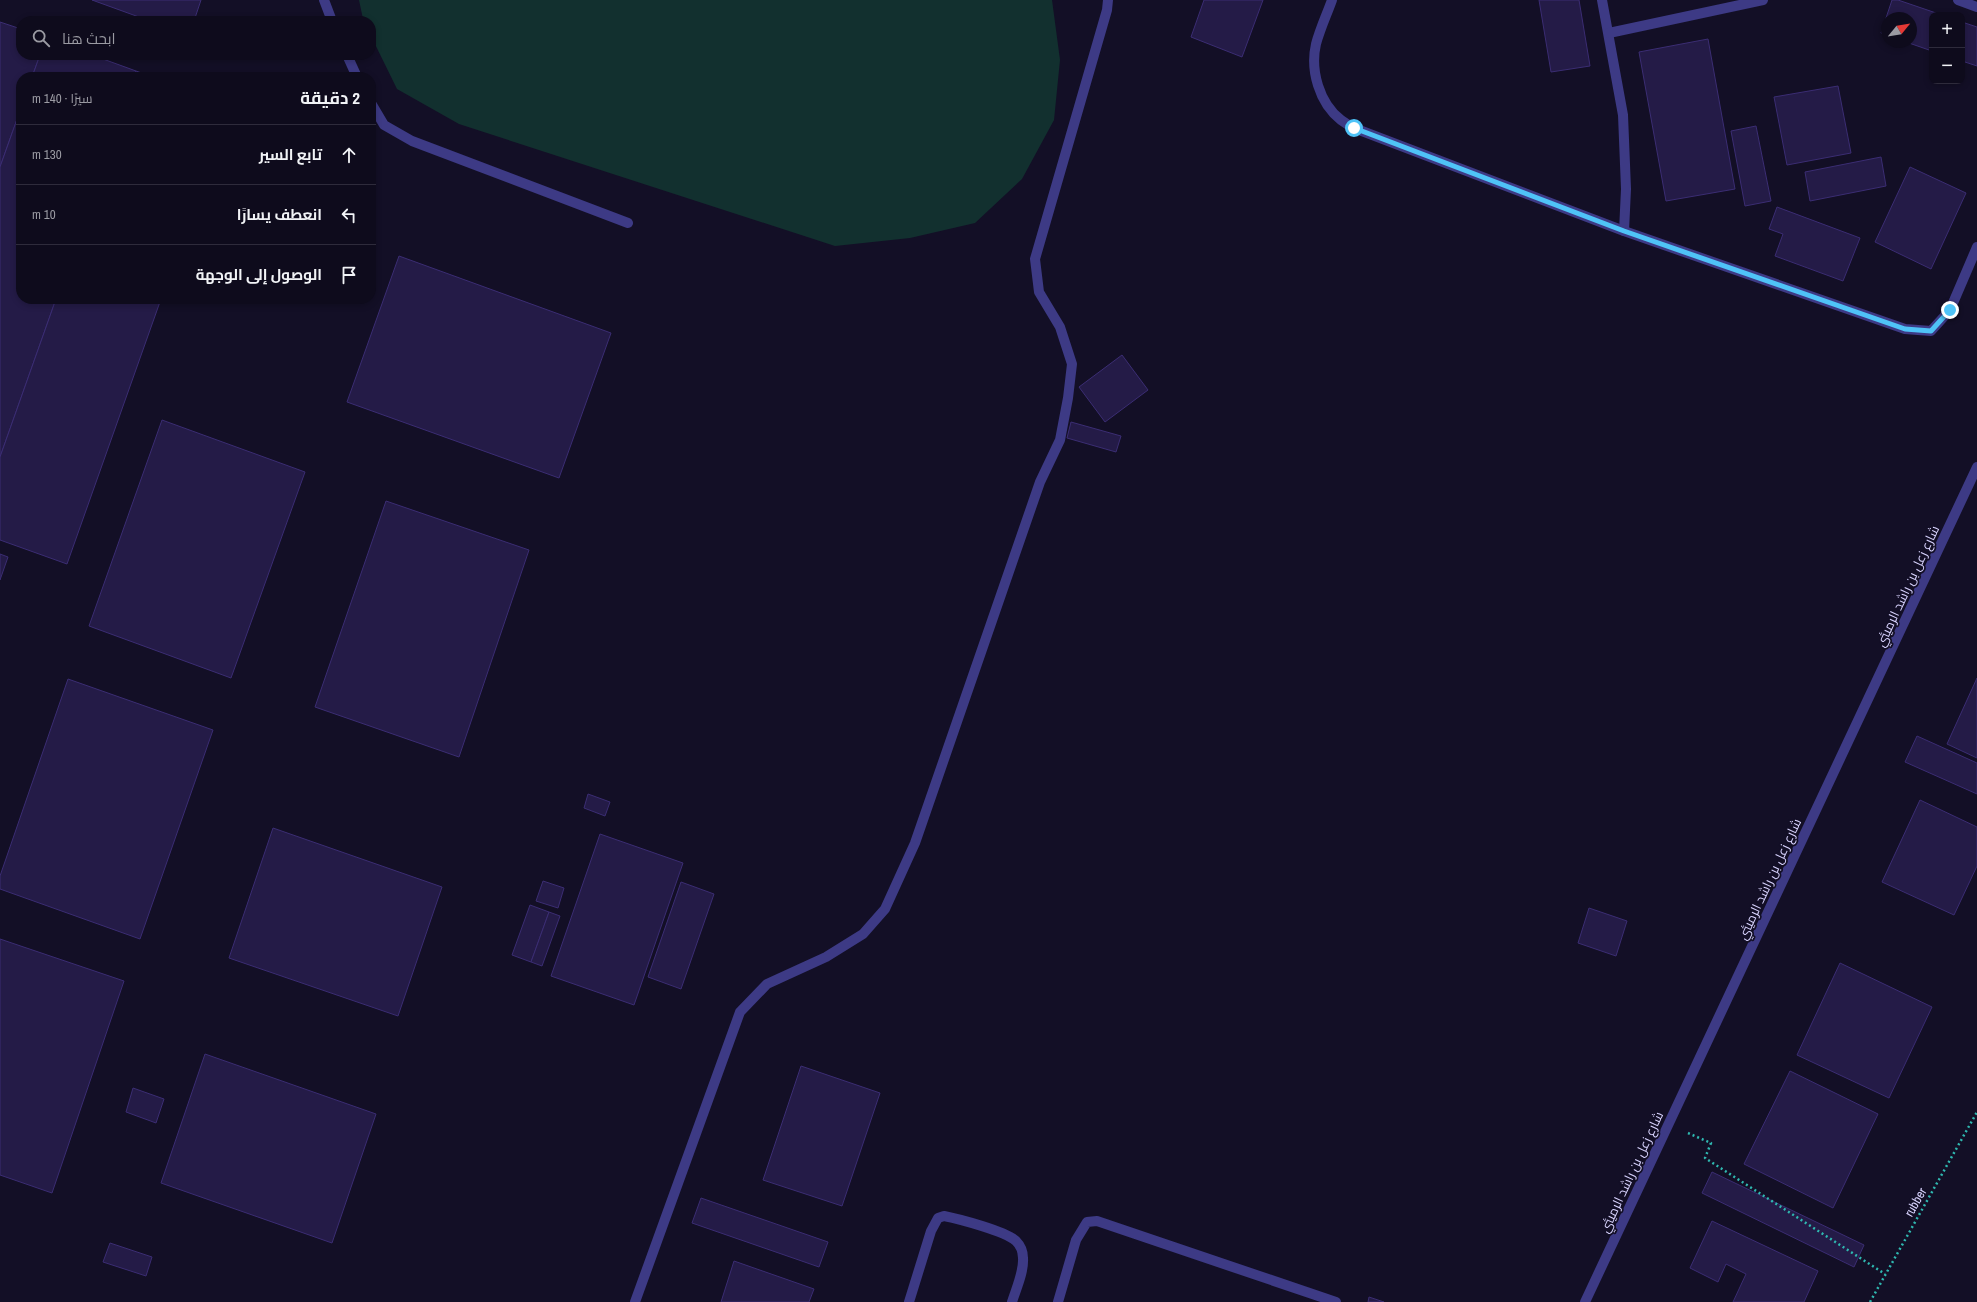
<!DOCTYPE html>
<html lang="ar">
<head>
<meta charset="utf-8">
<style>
	:root { --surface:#0e0b1c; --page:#1c1929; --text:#f1f3f6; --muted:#9b9ba3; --line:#2e2b3b }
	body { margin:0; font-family:"Archivo Narrow",Cairo,sans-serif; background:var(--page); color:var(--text); direction:rtl }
	.controls { position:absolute; right:12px; top:12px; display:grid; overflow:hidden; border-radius:8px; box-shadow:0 2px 6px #0003 }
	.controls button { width:36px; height:36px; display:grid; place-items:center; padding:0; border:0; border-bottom:1px solid var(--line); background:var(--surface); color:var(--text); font:20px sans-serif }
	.compass { position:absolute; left:1881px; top:12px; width:36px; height:36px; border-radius:50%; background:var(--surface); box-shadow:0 2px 6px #0003; rotate:60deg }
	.stop { position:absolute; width:12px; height:12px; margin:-9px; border:3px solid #4fc3f7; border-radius:50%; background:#fff }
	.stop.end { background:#4fc3f7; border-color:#fff; box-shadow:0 1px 4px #0008 }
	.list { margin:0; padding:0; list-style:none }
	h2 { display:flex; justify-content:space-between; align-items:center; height:52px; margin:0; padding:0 16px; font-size:17px }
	h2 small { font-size:13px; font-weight:400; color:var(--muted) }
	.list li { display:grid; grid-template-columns:26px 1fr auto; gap:12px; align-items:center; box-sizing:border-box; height:60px; padding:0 16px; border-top:1px solid var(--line) }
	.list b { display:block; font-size:15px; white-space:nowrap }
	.list em { font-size:13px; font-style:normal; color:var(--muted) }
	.icon { flex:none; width:22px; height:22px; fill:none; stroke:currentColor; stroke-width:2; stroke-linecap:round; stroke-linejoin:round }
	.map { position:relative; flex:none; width:1977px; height:1302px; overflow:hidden; direction:ltr }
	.search { position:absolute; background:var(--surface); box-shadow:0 2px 6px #0003; left:16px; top:16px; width:360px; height:44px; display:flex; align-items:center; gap:10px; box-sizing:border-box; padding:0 14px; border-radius:16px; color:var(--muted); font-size:15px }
	.panel { position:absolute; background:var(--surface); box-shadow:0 2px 6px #0003; left:16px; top:72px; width:360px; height:232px; border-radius:16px; direction:rtl }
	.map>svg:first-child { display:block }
</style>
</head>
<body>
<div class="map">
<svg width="1977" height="1302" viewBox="0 0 1977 1302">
	<rect width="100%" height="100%" fill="#130f26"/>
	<polygon fill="#12302f" points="359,0 1052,0 1060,60 1054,120 1022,179 975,223 910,238 835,246 459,124 397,89 371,36 371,21 364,21 363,19"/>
	<g fill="#241b47" stroke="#3b2d73">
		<polygon points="92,0 201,0 194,21 150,21"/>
		<polygon points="1204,0 1263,0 1242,57 1191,37"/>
		<polygon points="1539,0 1579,0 1590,66 1551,72"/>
		<polygon points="1892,0 1898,0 1942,15 1932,15 1932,51 1906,42 1911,42 1911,18 1887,18 1887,35 1881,33"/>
		<polygon points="0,22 21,29 21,55 40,55 32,77 21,77 21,108 0,167"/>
		<polygon points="1962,22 1977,27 1977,66 1962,61"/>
		<polygon points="1708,39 1735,189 1666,201 1639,52"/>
		<polygon points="40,55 92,55 136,71 134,77 32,77"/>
		<polygon points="136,71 153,77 134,77"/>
		<polygon points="1838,86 1851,153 1787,165 1774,97"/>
		<polygon points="21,108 21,299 56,299 0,457 0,167"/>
		<polygon points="1756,126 1771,201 1745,206 1731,131"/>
		<polygon points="1881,157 1886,186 1810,201 1805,172"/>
		<polygon points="1910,167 1966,193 1931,269 1875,242"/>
		<polygon points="1777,207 1860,238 1843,281 1775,256 1783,234 1769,229"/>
		<polygon points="399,256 611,333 559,478 347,402"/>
		<polygon points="56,299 161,299 67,564 0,540 0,457"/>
		<polygon points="1122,355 1148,390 1105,422 1079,387"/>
		<polygon points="162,420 305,472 231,678 89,626"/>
		<polygon points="1071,422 1121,436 1116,452 1067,438"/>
		<polygon points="386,501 529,550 459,757 315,707"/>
		<polygon points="0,554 8,557 0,580"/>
		<polygon points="1977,678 1977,758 1947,744"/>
		<polygon points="68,679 213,730 140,939 0,889 0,876"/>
		<polygon points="1917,736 1977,763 1977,794 1905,762"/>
		<polygon points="588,794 610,802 605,816 584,808"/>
		<polygon points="1920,800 1977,827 1977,866 1954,915 1882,882"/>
		<polygon points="273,828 442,887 398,1016 229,958"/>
		<polygon points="600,834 683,863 634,1005 551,976"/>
		<polygon points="543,881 564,888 558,908 536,901"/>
		<polygon points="681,882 714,894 681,989 648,977"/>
		<polygon points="530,905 549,912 531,962 512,955"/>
		<polygon points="1589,908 1627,921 1616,956 1578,943"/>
		<polygon points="549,912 560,916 542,966 531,962"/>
		<polygon points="0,939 124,981 52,1193 0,1175"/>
		<polygon points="1840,963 1932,1007 1889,1098 1797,1055"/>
		<polygon points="205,1054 376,1114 332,1243 161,1183"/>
		<polygon points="801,1066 880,1093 842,1206 763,1180"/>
		<polygon points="1790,1071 1878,1114 1833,1208 1744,1164"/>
		<polygon points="133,1088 164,1099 156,1123 126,1112"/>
		<polygon points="1712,1172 1864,1245 1854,1267 1702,1193"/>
		<polygon points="701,1198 828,1242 819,1267 692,1223"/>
		<polygon points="1712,1221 1818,1271 1804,1302 1733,1302 1746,1274 1726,1264 1718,1282 1690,1268"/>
		<polygon points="110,1243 152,1257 146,1276 103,1262"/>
		<polygon points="734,1261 814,1289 809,1302 721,1302"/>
		<polygon points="1369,1297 1384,1302 1368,1302"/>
	</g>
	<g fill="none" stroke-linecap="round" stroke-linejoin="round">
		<g stroke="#2fb8b0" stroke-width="2.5" stroke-dasharray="2 3" stroke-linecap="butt">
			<polyline points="1688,1133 1711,1143 1705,1158 1885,1274"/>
			<polyline points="1870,1302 1977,1112"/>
		</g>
		<g stroke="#3d3a85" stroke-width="10">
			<polyline points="324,0 332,21"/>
			<path d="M1332,0C1327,14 1320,29 1316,44C1310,70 1319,103 1341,120C1345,123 1350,126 1354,128L1624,231L1905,329L1931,331L1950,310L1977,247"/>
			<polyline points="1602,0 1623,115 1626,189 1624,231"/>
			<polyline points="1958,0 1977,7"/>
			<polyline points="1609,33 1763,0"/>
			<polyline points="347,55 357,77"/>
			<polyline points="371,103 384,125 412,141 628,223"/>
			<polyline points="635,1302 740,1012 767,984 826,957 863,934 885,909 915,843 1040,482 1060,440 1068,398 1072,364 1060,327 1039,292 1035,259 1107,10 1108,0"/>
			<path d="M909,1302L931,1231L938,1218L944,1216C959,1219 1005,1231 1016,1241C1020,1245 1023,1252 1023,1258C1024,1272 1016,1289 1012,1302"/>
			<polyline points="1058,1302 1076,1240 1087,1222 1097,1221 1336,1302"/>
			<polyline points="1585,1302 1977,467"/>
		</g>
	</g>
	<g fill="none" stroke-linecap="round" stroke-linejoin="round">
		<polyline stroke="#4fc3f7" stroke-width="5" points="1354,128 1624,231 1905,329 1931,331 1950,310"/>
	</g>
	<g text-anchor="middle" stroke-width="3.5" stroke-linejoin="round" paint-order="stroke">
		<g font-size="13" fill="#d9d4ff" stroke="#130f26">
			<text transform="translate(1907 586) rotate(-65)" y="5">شارع زعل بن راشد الرميثي</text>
			<text transform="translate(1769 879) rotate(-65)" y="5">شارع زعل بن راشد الرميثي</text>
			<text transform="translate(1631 1172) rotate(-65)" y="5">شارع زعل بن راشد الرميثي</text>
			<text transform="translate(1915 1202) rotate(-60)" y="5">rubber</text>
		</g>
	</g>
</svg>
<div class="controls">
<button>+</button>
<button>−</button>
</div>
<svg class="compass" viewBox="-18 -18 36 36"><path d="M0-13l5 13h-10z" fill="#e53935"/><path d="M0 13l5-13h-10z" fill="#9b9ba3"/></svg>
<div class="stop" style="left:1354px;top:128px"></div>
<div class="stop end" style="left:1950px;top:310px"></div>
<div class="search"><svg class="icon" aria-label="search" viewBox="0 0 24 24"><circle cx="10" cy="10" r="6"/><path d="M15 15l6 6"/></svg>ابحث هنا</div>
<section class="panel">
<h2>2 دقيقة<small>سيرًا · 140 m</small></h2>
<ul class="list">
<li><svg class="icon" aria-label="ahead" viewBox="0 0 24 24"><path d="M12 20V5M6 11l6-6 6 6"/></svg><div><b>تابع السير</b></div><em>130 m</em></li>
<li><svg class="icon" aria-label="left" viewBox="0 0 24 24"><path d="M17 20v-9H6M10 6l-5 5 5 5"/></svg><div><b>انعطف يسارًا</b></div><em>10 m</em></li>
<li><svg class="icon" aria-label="arrive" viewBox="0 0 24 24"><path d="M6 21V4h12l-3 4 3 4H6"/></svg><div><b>الوصول إلى الوجهة</b></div></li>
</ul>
</section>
</div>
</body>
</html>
